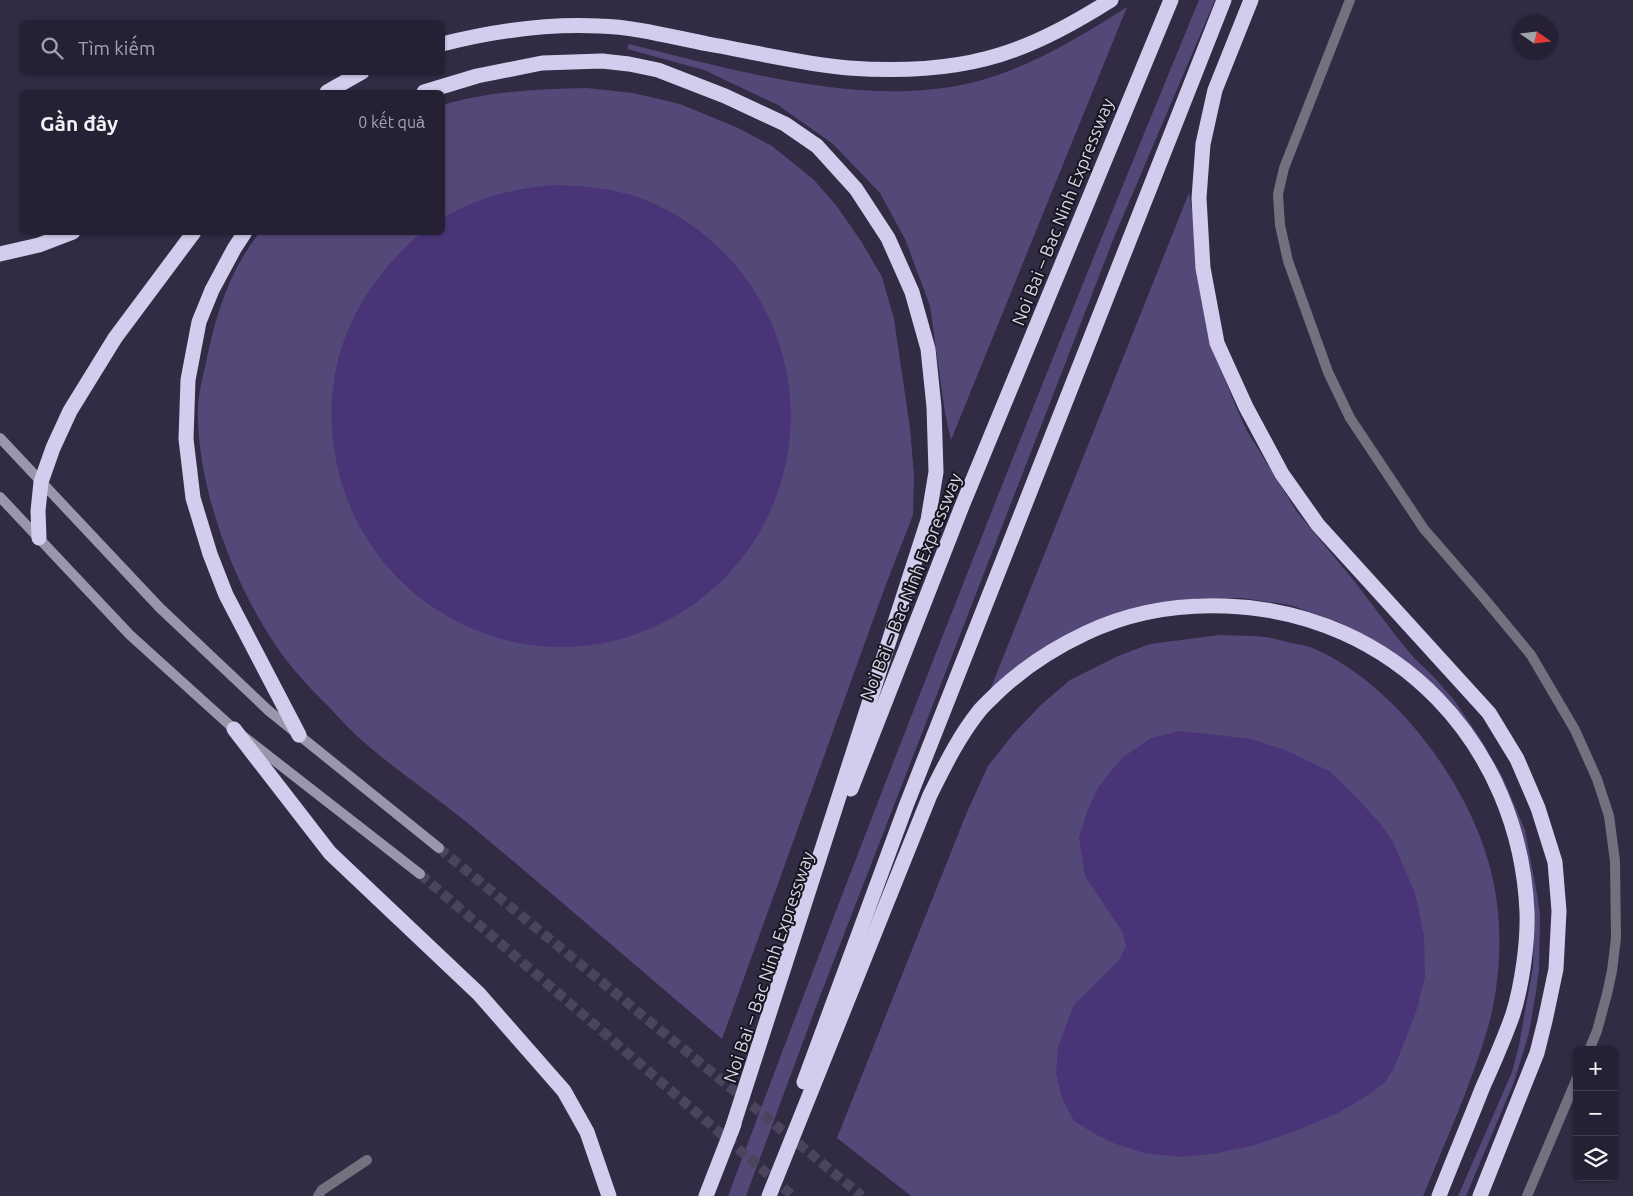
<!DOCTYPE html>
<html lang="vi">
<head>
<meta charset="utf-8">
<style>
	:root { --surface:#252033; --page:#312d3f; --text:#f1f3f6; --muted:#a3a3ac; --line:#423e4e }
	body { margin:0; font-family:Ubuntu,sans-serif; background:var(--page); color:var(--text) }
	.controls { position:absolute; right:15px; bottom:15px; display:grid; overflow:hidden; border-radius:8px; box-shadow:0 1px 4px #0004 }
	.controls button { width:45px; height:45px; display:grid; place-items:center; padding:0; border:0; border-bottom:1px solid var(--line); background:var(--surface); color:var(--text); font:25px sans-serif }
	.compass { position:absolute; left:1513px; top:15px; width:45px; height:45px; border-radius:50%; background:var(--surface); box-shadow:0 1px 4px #0004; rotate:104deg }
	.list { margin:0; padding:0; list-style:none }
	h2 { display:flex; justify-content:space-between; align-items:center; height:65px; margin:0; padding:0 20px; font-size:21px }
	h2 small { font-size:16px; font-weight:400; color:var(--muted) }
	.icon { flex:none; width:28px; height:28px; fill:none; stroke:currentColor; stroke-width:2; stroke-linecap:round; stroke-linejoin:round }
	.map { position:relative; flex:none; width:1633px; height:1196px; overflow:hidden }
	.search { position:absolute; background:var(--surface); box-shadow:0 1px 4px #0004; left:20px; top:20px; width:425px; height:55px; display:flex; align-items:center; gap:12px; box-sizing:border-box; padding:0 18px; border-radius:8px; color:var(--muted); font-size:19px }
	.panel { position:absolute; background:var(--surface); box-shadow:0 1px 4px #0004; left:20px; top:90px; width:425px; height:145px; border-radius:8px }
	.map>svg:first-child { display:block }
</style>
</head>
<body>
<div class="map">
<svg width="1633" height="1196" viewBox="0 0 1633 1196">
	<rect width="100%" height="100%" fill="#312b44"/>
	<g fill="#544879">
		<path d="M1199,0H1215L1115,235L817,1004L746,1196H728C878,795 1035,396 1199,0Z"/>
		<path d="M1127,7L951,440L945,413L930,306L905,239L880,193L833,144L778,105L704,70L627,49L629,44C740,71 876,113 989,78C1039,62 1083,35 1127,7Z"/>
		<path d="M587,88L633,93L680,104L736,127L772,146L813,179L836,205L861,241L882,277L894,319L910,428L914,476L913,515L885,587L722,1039C636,966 551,892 464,820C429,792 390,766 357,736C347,727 338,716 328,706C317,695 306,684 296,672C243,610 199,499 198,418C197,401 201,383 205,367C215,317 228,273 259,233L442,232L443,105C489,91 538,89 587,88Z"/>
		<polygon points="1189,193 1218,362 1236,407 1247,431 1297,512 1355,582 1396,636 1414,658 1431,674 1454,700 1480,738 1503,778 1525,830 1537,894 1540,916 1539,970 1536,992 1529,1033 1514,1082 1466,1196 1458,1196 1512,1072 1519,1045 1533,967 1534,927 1496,777 1393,656 1355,630 1336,621 1290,605 1242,598 1198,598 1162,604 1102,621 988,695"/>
		<path d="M1220,635C1235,636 1251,635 1265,637C1274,638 1283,641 1291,643C1297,644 1304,645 1310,647C1395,681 1475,791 1493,880C1501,916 1501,953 1496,989C1490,1032 1473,1073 1458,1112C1446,1140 1435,1168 1423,1196H911L837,1138L967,812L988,766L1015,732L1042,704L1070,680L1118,656L1150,644Z"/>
	</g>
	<g fill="#483477">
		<path d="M553,185C588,186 623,189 655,204C785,265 830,423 753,543C721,591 673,625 617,640C564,654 506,647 458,622C395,590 349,530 336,460C319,368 352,293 421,233L442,232L443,218C477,197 513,189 553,185Z"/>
		<polygon points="1181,731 1251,739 1285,750 1329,771 1351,792 1380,823 1393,842 1415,893 1424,936 1425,977 1416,1012 1394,1068 1385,1082 1370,1094 1340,1112 1293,1132 1255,1145 1212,1154 1180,1157 1144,1153 1113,1143 1095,1134 1074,1121 1062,1098 1056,1073 1058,1047 1074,1005 1120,959 1126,946 1123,933 1085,876 1079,838 1088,809 1099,786 1122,758 1151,738"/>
	</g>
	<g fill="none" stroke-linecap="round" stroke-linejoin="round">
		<g stroke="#4a445c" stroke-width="10" stroke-dasharray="10 5" stroke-linecap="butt">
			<polyline points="439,848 862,1196"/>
			<polyline points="420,874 793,1196"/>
		</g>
		<g stroke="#74717f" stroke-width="10">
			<polyline points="1350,0 1284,168 1278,194 1280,225 1288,261 1328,372 1350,418 1424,529 1483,597 1531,655 1575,730 1597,779 1609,816 1615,861 1616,938 1612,971 1607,994 1597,1031 1589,1050"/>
			<polyline points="318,1196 322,1190 367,1160"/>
			<polyline points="1527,1196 1577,1078"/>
		</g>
		<g stroke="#9a96ab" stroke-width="10">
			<polyline points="0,438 160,608 269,711 439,848"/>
			<polyline points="0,497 130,635 234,729 420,874"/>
		</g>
		<g stroke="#d2cced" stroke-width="15">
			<polyline points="1251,0 1215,90 1203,144 1199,198 1203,268 1217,343 1246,407 1282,474 1318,525 1489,713 1517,759 1538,808 1555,862 1559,911 1556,969 1545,1021 1537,1053 1480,1196"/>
			<path d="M442,44C494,31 546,23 600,26C636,27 672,37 708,44C754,52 803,64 849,68C903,72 963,69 1014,50C1048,38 1081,19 1111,0"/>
			<polyline points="327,92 362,72"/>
			<polyline points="424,92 477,76 542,63 602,61 629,64 658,70 725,96 785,124 817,146 856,189 888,238 912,292 928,349 934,407 936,472 928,520 731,1132"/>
			<polyline points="245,232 234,249 212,290 199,322 188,380 186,439 193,498 210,554 226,595 299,735"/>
			<polyline points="0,254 39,245 73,232"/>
			<polyline points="39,538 38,511 41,482 53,448 70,411 115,338 194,232"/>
			<polyline points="234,729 330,853 479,994 564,1091 587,1132 609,1196"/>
			<polyline points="851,789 962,506 1171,0"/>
			<polyline points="804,1082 906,806 1224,0"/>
			<polyline points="706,1196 734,1124"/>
			<path d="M769,1196L930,795C945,765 959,736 980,710C986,703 993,697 1000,690C1026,666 1054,648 1086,633C1130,612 1178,604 1226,606C1395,612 1520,745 1527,912C1528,942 1522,985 1513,1014C1504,1040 1493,1064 1482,1089C1468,1125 1453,1160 1439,1196"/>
		</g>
	</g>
	<g text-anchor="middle" stroke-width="4" stroke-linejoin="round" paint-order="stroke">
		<g font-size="18" fill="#d8d5e5" stroke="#181521">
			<text transform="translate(1063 212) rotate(-68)" y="6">Noi Bai – Bac Ninh Expressway</text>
			<text transform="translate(911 587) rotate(-68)" y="6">Noi Bai – Bac Ninh Expressway</text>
			<text transform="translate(769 967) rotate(-71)" y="6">Noi Bai – Bac Ninh Expressway</text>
		</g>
	</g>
</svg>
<div class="controls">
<button>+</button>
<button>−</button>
<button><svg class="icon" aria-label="layers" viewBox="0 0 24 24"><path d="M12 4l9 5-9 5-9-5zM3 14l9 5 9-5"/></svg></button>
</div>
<svg class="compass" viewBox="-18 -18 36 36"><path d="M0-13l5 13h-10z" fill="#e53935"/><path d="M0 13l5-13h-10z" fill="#a3a3ac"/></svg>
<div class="search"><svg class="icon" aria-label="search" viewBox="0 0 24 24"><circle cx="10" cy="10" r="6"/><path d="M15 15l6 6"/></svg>Tìm kiếm</div>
<section class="panel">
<h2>Gần đây<small>0 kết quả</small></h2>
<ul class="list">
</ul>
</section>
</div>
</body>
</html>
